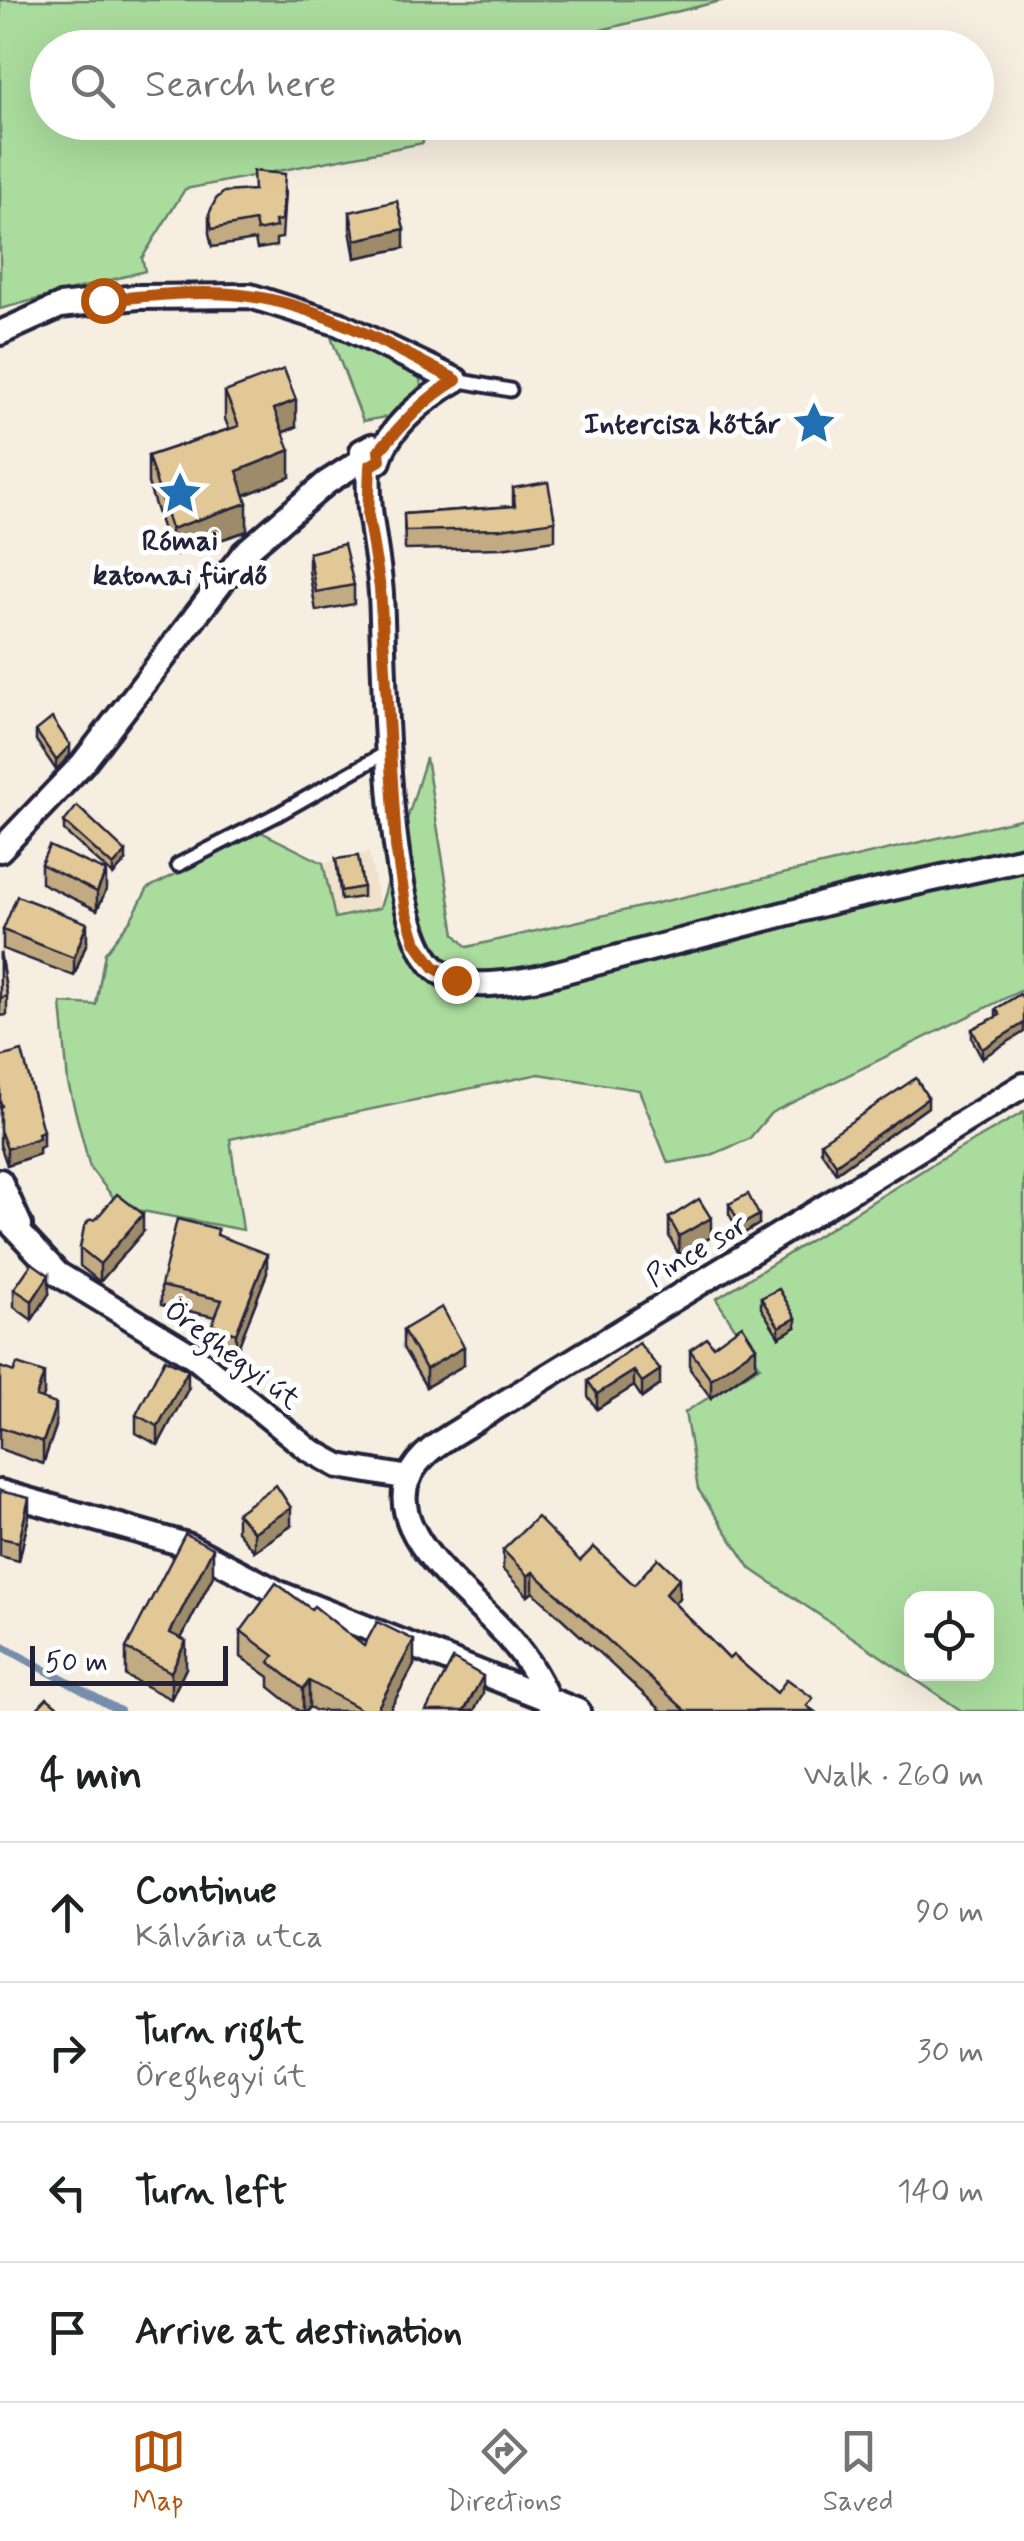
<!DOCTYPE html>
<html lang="en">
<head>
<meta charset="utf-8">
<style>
	:root { --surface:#fff; --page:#f2f2f2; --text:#202124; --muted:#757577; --line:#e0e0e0; --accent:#b45309 }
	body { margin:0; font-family:Mynerve,sans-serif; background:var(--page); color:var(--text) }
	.controls { position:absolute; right:30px; bottom:30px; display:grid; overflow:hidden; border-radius:20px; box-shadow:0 10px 40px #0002 }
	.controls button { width:90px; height:90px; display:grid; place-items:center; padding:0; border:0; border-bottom:2px solid var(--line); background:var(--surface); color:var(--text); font:50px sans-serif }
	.scale { position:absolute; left:30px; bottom:25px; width:198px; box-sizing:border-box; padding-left:10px; border:5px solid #22223b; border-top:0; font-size:28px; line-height:35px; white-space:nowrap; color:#22223b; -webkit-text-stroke:8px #fff; paint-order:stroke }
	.stop { position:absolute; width:30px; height:30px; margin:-22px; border:8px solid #b45309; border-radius:50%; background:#fff }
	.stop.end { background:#b45309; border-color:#fff; box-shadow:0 2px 10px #0008 }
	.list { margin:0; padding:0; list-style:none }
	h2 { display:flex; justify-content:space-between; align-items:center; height:130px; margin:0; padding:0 40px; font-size:42px }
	h2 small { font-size:32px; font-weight:400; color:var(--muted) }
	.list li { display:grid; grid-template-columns:65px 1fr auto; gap:30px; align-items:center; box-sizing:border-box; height:140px; padding:0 40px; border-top:2px solid var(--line) }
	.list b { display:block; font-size:38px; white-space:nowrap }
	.list p { margin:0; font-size:32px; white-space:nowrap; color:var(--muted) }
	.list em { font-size:32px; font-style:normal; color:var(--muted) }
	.icon { flex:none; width:55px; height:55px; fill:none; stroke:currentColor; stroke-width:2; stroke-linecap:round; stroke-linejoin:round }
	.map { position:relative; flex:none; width:1024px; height:1711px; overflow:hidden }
	.search { position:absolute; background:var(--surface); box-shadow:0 10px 40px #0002; left:30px; right:30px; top:30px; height:110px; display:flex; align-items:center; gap:25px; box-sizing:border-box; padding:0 35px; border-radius:55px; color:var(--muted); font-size:38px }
	.sheet { height:690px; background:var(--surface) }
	nav { display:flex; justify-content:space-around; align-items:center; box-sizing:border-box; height:140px; border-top:2px solid var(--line); background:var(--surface); font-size:28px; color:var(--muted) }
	nav a { display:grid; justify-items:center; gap:5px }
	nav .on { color:var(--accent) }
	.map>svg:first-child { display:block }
</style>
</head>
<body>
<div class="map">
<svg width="1024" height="1711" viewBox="0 0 1024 1711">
	<rect width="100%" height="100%" fill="#f6eee0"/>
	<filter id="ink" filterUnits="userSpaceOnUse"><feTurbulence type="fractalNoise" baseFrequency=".01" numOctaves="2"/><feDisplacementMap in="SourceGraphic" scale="20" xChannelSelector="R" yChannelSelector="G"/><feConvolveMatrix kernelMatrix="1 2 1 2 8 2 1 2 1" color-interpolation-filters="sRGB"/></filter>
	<g filter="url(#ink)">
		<polygon fill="#f0e2ca" points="369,853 380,908 334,918 323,863"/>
		<g fill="#aadc9d" stroke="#667f6c" stroke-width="2.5" fill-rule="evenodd">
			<polygon points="0,0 725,0 572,37 505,47 48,48 48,122 422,123 423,143 185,189 142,258 145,271 0,309"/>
			<polygon points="326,324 418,368 421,385 392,416 363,421"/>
			<polygon points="426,758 455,934 467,947 1024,818 1024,989 771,1113 749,1139 709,1156 668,1163 639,1090 539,1074 230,1139 243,1230 121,1207 90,1168 68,1083 61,1003 96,1005 105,953 131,919 148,888 261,832 323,863 335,918 380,908"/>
			<path d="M1024,1112V1711H962L751,1569L698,1489L685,1412L760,1366L716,1299L928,1167ZM912,1598H986V1674H912Z"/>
		</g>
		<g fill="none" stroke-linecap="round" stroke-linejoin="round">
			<polyline stroke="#778dac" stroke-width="8" points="0,1645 120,1711"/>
			<g stroke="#22223b" stroke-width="19">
				<g id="lane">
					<polyline points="456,380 510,390"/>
					<polyline points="178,865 278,814 389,751"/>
				</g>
			</g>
			<g stroke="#22223b" stroke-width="30">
				<g id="street">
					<polyline points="0,333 60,306 137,297 250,296 339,324 456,380"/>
					<path d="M379,461C387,428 426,398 456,380"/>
					<path d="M369,466C366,512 378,549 381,594C385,668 384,923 435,968C463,993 504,983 538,978L838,900L1024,859"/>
					<polyline points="0,850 83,763 244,553 326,483 362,460 362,451 372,446 379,451"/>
					<polyline points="0,1181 20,1225"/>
					<polyline points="0,1212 58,1274 193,1356 308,1449 339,1466 409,1478"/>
					<polyline points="0,1492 187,1545 281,1594 578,1711"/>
					<path d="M552,1711C543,1684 528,1660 509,1638C477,1599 383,1536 409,1477C421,1449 455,1434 479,1418L1024,1085"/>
				</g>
			</g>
			<use href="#lane" stroke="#fff" stroke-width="11"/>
			<use href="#street" stroke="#fff" stroke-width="22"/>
		</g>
		<g fill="#c2ab82" stroke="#22223b" stroke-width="2.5">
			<polygon points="285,192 282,238 276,239 276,246 257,249 255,240 212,247 209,233 209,214"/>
			<polygon points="350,212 404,248 355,258 350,230"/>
			<polygon points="225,392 296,427 283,433 290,477 245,495 247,531 171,556 148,483 148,456 229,429 225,419"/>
			<polygon points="513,488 555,521 555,540 501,548 405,550 404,514 513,506"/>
			<polygon points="309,553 354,585 354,604 316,611 309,571"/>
			<polygon points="36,731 70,755 56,770 36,740"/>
			<polygon points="64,822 126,861 113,875 64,831"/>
			<polygon points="336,859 363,887 363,897 341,900"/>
			<polygon points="41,864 106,890 97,910 41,883"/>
			<polygon points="3,930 87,942 74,976 3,949"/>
			<polygon points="0,952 7,996 7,1015 0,1016"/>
			<polygon points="1020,994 982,1058 972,1039 972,1029 996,1017 996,1009"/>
			<polygon points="0,1057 43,1146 39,1148 39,1154 7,1165 0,1145"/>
			<polygon points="928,1107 836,1173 821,1151 821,1142"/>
			<polygon points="729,1204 759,1224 741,1235 729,1214"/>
			<polygon points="669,1218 711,1237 679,1255 669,1236"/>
			<polygon points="143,1232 100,1282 80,1266 80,1248"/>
			<polygon points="218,1235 267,1273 236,1353 212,1344 212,1325 215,1317 161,1305 161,1286"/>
			<polygon points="14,1289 49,1294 32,1320 14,1307"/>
			<polygon points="761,1298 796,1327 779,1337 761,1308"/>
			<polygon points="403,1330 464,1365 426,1387 403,1348"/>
			<polygon points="639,1343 660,1385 642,1398 634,1386 597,1409 588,1396 588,1381"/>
			<polygon points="713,1346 756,1366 711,1398 690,1369 690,1350"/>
			<polygon points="0,1367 44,1395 42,1399 56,1426 43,1464 0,1449"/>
			<polygon points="188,1389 158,1445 136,1433 136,1415"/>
			<polygon points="0,1491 29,1516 19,1561 0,1556"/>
			<polygon points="237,1513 291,1526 254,1551 237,1531"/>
			<polygon points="503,1550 580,1561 634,1585 679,1598 674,1603 729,1659 777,1693 814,1711 662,1711 533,1592 528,1596 503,1570"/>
			<polygon points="213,1576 181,1639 186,1668 171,1699 126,1676 126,1648"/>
			<polygon points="241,1631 364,1646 414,1665 389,1711 317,1711 309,1707 306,1711 299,1711 269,1687 269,1677 241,1657"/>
		</g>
		<g fill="#9e8b6a" stroke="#22223b" stroke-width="2.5">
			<polygon points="404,229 404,248 355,258 355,240"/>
			<polygon points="296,400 296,427 274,436 274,409"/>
			<polygon points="290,450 290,477 237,498 237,471"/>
			<polygon points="247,503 247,531 171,556 171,529"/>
			<polygon points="70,745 70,755 56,770 56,760"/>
			<polygon points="126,852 126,861 113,875 113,866"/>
			<polygon points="106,871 106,890 97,910 97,892"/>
			<polygon points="87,923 87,942 74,976 74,958"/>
			<polygon points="1024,1023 1024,1032 982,1058 982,1049"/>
			<polygon points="928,1098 928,1107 836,1173 836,1164"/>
			<polygon points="43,1131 43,1146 39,1148 39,1154 7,1165 7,1149"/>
			<polygon points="143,1214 143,1232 100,1282 100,1264"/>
			<polygon points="759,1215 759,1224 741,1235 741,1225"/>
			<polygon points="711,1218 711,1237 679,1255 679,1236"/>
			<polygon points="267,1254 267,1273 236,1353 236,1334"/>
			<polygon points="49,1275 49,1294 32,1320 32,1301"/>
			<polygon points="796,1318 796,1327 779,1337 779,1327"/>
			<polygon points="464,1347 464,1365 426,1387 426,1369"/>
			<polygon points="756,1347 756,1366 711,1398 711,1379"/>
			<polygon points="188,1370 188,1389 158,1445 158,1426"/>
			<polygon points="660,1370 660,1385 642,1398 642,1382"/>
			<polygon points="634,1371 634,1386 597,1409 597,1394"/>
			<polygon points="44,1373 44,1395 36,1419 36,1397"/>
			<polygon points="56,1404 56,1426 43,1464 43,1442"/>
			<polygon points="29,1498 29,1516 19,1561 19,1542"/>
			<polygon points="291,1508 291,1526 254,1551 254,1532"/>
			<polygon points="213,1548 213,1576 170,1660 170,1633"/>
			<polygon points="533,1572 533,1592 528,1596 528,1576"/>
			<polygon points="679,1578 679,1598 665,1614 665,1594"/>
			<polygon points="414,1640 414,1665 389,1711 376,1711"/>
			<polygon points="186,1641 186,1668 171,1699 171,1672"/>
			<polygon points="483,1676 483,1694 474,1711 464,1711"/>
			<polygon points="309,1681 309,1707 306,1711 303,1711 303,1689"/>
		</g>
		<g fill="#e2c797" stroke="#22223b" stroke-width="2.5">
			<polygon points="253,171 285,174 282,220 275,221 276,227 257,231 255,221 212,229 209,214 216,199 224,192 254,190"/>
			<polygon points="397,201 404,229 355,240 350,212"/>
			<polygon points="284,369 296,400 274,409 290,450 237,471 247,503 171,529 148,456 239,426 225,392"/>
			<polygon points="548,482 555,521 501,529 405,531 404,514 515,506 513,488"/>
			<polygon points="344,544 354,585 316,592 309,553"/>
			<polygon points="52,718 70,745 56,760 36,731"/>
			<polygon points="77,806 126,852 113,866 64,822"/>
			<polygon points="49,846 106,871 97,892 41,864"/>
			<polygon points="358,856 363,887 341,891 336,859"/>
			<polygon points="17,896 87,923 74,958 3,930"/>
			<polygon points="0,952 7,996 0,998"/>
			<polygon points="1020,994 1024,1001 1024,1023 982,1049 972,1029 1000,1015 996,1009"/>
			<polygon points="22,1051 43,1131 38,1133 39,1138 7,1149 0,1130 0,1107 2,1106 0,1101 0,1057"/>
			<polygon points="916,1078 928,1098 836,1164 821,1142"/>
			<polygon points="117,1194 143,1214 100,1264 80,1248 84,1227 89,1220 96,1219"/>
			<polygon points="748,1194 759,1215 741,1225 729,1204"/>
			<polygon points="699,1199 711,1218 679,1236 669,1218"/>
			<polygon points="177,1219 218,1229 217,1235 267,1254 236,1334 212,1325 222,1300 161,1286"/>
			<polygon points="32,1263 49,1275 32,1301 14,1289"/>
			<polygon points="779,1289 796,1318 779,1327 761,1298"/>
			<polygon points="442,1307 464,1347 426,1369 403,1330"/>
			<polygon points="742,1325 756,1347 711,1379 690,1350 707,1338 713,1346"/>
			<polygon points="639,1343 660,1370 642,1382 634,1371 597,1394 588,1381"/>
			<polygon points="165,1359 188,1370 158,1426 136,1415"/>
			<polygon points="17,1364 44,1373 36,1397 56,1404 43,1442 0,1427 0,1367 14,1372"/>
			<polygon points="276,1485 291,1508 254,1532 237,1513"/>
			<polygon points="0,1491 29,1498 19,1542 0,1538"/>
			<polygon points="537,1517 580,1561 594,1547 634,1585 658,1558 679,1578 665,1594 729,1659 733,1655 777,1693 787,1679 813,1698 807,1706 814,1711 686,1711 533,1572 528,1576 503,1550"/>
			<polygon points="185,1534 213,1548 170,1633 186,1641 171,1672 126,1648"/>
			<polygon points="276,1583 311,1609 314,1606 364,1646 377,1622 414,1640 376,1711 364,1711 309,1681 303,1689 269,1662 274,1656 241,1631"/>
			<polygon points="453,1659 483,1676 464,1711 426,1711"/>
			<polygon points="47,1698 63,1711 35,1711"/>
		</g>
	</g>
	<g fill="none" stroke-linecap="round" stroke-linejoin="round" filter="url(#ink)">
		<path stroke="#b45309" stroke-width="12" d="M103,300C150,296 202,289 249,296C322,306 393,347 456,380C424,399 403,423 379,451L380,460L370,466L368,516L380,588L396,846L406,910L416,943L434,967L456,980"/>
	</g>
	<defs>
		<g id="sight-bare" transform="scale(3.45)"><path d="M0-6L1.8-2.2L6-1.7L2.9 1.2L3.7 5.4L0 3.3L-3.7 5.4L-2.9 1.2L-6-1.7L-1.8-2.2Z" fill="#1f6fb2" stroke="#fff" stroke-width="2.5" paint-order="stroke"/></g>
	</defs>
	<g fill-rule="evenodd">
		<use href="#sight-bare" x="814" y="423"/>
		<use href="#sight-bare" x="180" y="493"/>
	</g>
	<g text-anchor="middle" stroke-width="10" stroke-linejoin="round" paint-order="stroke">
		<g font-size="30" font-weight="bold" fill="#22223b" stroke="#fff" text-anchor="end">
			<text x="781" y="433">Intercisa kőtár</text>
			<text x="180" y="550" text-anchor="middle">Római<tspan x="180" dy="34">katonai fürdő</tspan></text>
		</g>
		<g font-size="30" fill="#22223b" stroke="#fff">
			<text transform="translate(696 1250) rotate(-31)" y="10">Pince sor</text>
			<text transform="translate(233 1354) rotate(37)" y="10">Öreghegyi út</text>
		</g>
	</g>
</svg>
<div class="controls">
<button><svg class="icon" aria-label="locate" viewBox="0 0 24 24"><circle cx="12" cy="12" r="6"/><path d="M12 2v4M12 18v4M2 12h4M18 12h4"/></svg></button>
</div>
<div class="scale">50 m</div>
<div class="stop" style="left:103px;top:300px"></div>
<div class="stop end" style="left:456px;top:980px"></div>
<div class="search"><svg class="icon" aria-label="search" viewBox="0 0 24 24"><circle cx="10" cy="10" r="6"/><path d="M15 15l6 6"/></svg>Search here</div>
</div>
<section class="sheet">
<h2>4 min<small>Walk · 260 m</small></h2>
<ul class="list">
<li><svg class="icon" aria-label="ahead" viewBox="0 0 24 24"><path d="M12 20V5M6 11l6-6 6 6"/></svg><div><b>Continue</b><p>Kálvária utca</p></div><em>90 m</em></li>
<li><svg class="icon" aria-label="right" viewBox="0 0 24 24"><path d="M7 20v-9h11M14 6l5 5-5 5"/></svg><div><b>Turn right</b><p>Öreghegyi út</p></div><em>30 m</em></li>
<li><svg class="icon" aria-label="left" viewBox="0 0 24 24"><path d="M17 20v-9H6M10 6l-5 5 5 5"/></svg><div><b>Turn left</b></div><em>140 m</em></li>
<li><svg class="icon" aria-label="arrive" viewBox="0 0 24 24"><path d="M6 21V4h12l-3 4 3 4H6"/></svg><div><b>Arrive at destination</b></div></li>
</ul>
</section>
<nav>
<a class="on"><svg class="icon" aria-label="map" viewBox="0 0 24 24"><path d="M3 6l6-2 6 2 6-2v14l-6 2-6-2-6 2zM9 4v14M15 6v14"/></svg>Map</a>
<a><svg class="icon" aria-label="directions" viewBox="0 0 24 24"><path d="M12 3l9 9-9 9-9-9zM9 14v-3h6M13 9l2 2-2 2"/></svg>Directions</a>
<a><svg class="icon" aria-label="saved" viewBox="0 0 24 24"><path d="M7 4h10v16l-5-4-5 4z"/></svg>Saved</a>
</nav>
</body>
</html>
